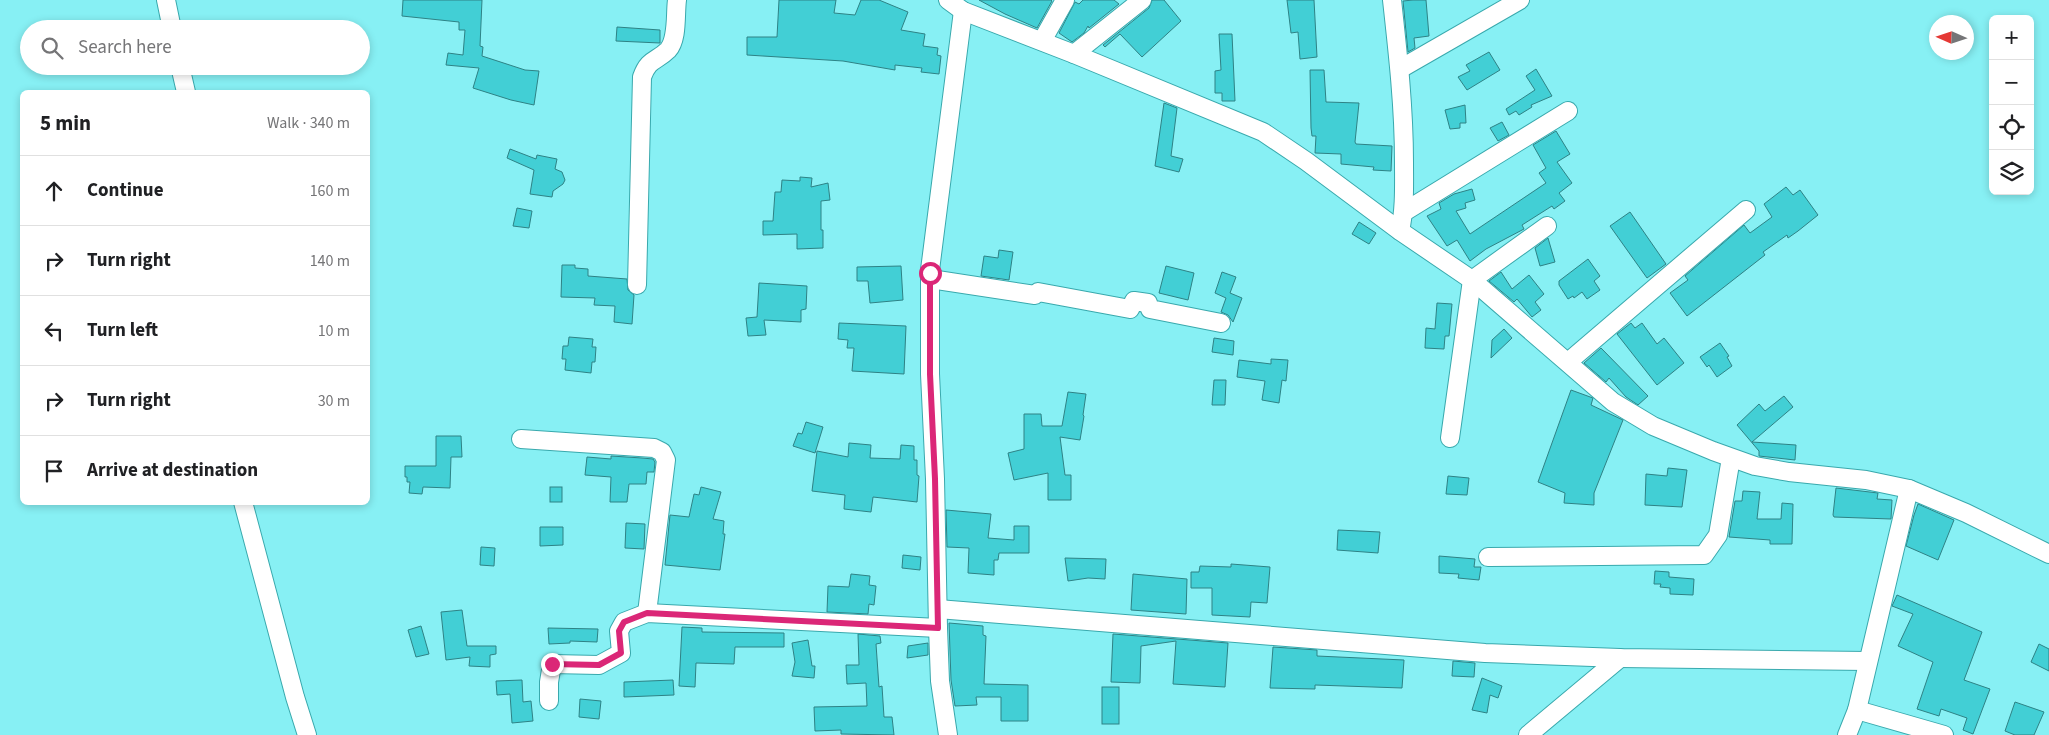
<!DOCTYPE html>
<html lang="en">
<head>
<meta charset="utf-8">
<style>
	:root { --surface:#fff; --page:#f2f2f2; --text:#202124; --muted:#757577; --line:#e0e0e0 }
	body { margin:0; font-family:"Source Sans 3",sans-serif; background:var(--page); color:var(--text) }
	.controls { position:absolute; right:15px; top:15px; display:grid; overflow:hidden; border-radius:8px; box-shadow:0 2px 8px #0003 }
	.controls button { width:45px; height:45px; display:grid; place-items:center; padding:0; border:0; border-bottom:1px solid var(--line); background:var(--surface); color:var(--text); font:25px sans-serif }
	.compass { position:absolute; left:1929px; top:15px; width:45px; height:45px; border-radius:50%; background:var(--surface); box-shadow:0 2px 8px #0003; rotate:273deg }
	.stop { position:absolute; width:15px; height:15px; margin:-11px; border:4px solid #db2777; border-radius:50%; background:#fff }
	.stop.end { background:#db2777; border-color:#fff; box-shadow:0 1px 5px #0008 }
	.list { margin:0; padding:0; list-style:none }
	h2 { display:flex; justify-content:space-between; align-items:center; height:65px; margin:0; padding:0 20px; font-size:21px }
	h2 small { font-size:16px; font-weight:400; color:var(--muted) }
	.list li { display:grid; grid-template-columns:32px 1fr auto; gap:15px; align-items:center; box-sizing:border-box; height:70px; padding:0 20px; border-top:1px solid var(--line) }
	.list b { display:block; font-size:19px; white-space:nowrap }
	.list em { font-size:16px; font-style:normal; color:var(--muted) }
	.icon { flex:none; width:28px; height:28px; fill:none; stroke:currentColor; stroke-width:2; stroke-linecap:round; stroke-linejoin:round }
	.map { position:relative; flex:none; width:2049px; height:735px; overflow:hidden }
	.search { position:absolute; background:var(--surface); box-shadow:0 2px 8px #0003; left:20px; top:20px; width:350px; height:55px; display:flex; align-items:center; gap:12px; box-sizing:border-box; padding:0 18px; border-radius:28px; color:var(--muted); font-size:19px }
	.panel { position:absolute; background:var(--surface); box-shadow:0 2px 8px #0003; left:20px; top:90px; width:350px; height:415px; border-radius:8px }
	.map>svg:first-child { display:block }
</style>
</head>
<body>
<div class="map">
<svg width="2049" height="735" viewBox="0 0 2049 735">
	<rect width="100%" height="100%" fill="#87f0f4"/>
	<g fill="#42cfd5" stroke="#2e8285">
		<polygon points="403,0 482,0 480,46 483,47 482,56 525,70 539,71 534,105 511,100 473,88 479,68 446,65 448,53 463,55 465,30 459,30 459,22 402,16"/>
		<polygon points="779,0 836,0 834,13 855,15 861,0 879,0 908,12 901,30 925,34 923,46 938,48 937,55 941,56 939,74 921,72 922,68 895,65 895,70 843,61 747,55 747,37 777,37"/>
		<polygon points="979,0 1051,0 1052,1 1037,28 1005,14"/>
		<polygon points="1083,0 1114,0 1119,4 1089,28 1088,26 1084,33 1072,42 1059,33 1075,2 1079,4"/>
		<polygon points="1152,0 1164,0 1181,21 1142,57 1120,34 1105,47 1103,45 1149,8"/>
		<polygon points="1287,0 1314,0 1317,57 1300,59 1298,32 1291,33"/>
		<polygon points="1413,0 1426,0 1429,36 1414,38 1415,48 1408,52 1403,1"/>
		<polygon points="617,27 660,30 660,43 616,41"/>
		<polygon points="1219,34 1232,34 1235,101 1222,101 1222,93 1215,93 1215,71 1221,70"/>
		<polygon points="1489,52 1500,70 1467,90 1458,77 1470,71 1466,65"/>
		<polygon points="1536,69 1552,96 1531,105 1532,107 1519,115 1516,111 1509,115 1506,109 1535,90 1526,76"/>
		<polygon points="1310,70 1324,70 1326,102 1359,103 1355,142 1356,144 1392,146 1391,171 1373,170 1374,167 1341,164 1341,154 1315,153 1316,136 1312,136 1311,128"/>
		<polygon points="1164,103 1177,108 1171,156 1183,159 1179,172 1155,166"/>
		<polygon points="1465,105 1466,123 1460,123 1460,128 1450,129 1445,110"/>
		<polygon points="1502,122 1509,135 1498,141 1490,128"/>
		<polygon points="1556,131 1570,154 1557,162 1572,183 1559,193 1565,201 1554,209 1552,206 1522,225 1524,229 1486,249 1470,261 1457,240 1447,246 1427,216 1441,209 1439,203 1454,194 1472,189 1475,200 1465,203 1466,208 1456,211 1470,234 1546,183 1539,173 1546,168 1533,145"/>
		<polygon points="510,149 536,159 537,155 557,159 555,169 562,172 565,180 563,184 553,191 552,197 530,194 534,170 507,158"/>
		<polygon points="800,177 812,178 811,187 828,183 830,200 821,201 821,230 823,230 823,248 797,249 797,234 763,235 763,221 773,221 775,192 781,192 782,180 800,181"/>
		<polygon points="1786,187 1793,195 1800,190 1818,215 1798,231 1788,238 1787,235 1763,252 1765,255 1687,316 1670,293 1688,280 1685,276 1744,225 1750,233 1772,217 1764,204"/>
		<polygon points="517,208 532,211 529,228 513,226"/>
		<polygon points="1630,212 1666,264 1647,278 1610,226"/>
		<polygon points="1359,222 1376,233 1369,244 1352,234"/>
		<polygon points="1548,238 1555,262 1540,266 1535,248"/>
		<polygon points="999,250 1013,252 1009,280 981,276 984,256 998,258"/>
		<polygon points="1588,259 1600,276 1594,281 1600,290 1587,299 1582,292 1574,298 1573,296 1568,299 1559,285 1559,281"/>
		<polygon points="562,265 575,265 575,268 588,269 588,276 627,279 628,290 634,295 632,324 614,322 615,306 594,305 595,298 561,297"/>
		<polygon points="901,266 903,300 870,303 868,281 857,281 857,267"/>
		<polygon points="1166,266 1194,273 1188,300 1159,293"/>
		<polygon points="1222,272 1236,277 1230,293 1242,298 1233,322 1228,315 1221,312 1226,298 1215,293"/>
		<polygon points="1501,272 1512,289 1529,275 1544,294 1535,302 1541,310 1532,317 1517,299 1514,302 1489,281"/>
		<polygon points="759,283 807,286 806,309 801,310 801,322 764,320 766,335 748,336 746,318 757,317"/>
		<polygon points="1437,303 1452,304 1449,336 1445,336 1444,349 1425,348 1426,328 1435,329"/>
		<polygon points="839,323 906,326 904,374 852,371 854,348 847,348 848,340 838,339"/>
		<polygon points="1631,323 1635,328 1642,323 1657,344 1664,338 1684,363 1657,385 1617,334"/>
		<polygon points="1504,329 1512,338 1491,358 1492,340"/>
		<polygon points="569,337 593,339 592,347 596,347 595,362 592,362 591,373 565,370 566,359 562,359 563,346 568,346"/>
		<polygon points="1214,338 1234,341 1233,355 1212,352"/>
		<polygon points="1720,343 1729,356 1727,357 1732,366 1717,377 1709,365 1707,367 1700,357"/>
		<polygon points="1601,348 1648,396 1638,405 1626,397 1609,378 1606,382 1584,363"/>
		<polygon points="1271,359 1288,360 1286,381 1282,380 1279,403 1262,400 1265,381 1237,377 1239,360 1271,364"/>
		<polygon points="1214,380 1226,380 1225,405 1212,405"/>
		<polygon points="1571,390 1593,398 1591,405 1623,420 1594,493 1594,505 1564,503 1565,493 1538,482"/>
		<polygon points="1068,392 1086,394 1083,415 1084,416 1080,440 1060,437 1065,475 1071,475 1071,500 1048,500 1048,473 1014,480 1008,453 1024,449 1024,414 1041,414 1042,426 1062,426"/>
		<polygon points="1784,396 1793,407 1752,442 1796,445 1795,460 1759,456 1759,451 1737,425 1759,404 1765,411"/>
		<polygon points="806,422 823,427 815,453 793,446 798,433 802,434"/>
		<polygon points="436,436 461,436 462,457 451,457 450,488 423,487 422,494 409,493 410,482 407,482 407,477 405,477 405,466 436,466"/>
		<polygon points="849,443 871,445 870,458 900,459 901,445 914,446 914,460 917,460 917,475 919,476 917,502 873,497 871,512 844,509 845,495 812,491 817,451 848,457"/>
		<polygon points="611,456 642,458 653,459 655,462 654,472 647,472 646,484 629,484 627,502 610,502 611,477 585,475 587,457 611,459"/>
		<polygon points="1668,468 1687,470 1682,507 1645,505 1646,474 1667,476"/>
		<polygon points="1448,476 1469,478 1467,495 1446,494"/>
		<rect x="550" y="487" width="12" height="15"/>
		<polygon points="701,487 721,492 713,519 724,521 723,534 725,534 720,570 665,565 670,515 689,517 694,494 699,495"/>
		<polygon points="1836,488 1878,493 1877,499 1892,500 1891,519 1834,517 1833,515"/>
		<polygon points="1743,491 1760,492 1757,519 1781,519 1782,503 1793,504 1792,544 1770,544 1770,540 1729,537 1735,501 1742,501"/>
		<polygon points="1918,504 1954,520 1938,560 1906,546 1914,515"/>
		<polygon points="946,510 991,514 988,538 1014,540 1014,526 1029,526 1029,553 999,553 998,560 994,560 994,575 968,573 969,548 947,547"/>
		<polygon points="626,523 645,524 644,549 625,548"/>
		<polygon points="540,527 563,527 563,545 540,546"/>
		<polygon points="1338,530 1380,532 1378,553 1337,550"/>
		<polygon points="481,547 495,548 494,566 480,565"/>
		<polygon points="903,555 921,557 920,570 902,568"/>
		<polygon points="1439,556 1475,559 1474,567 1481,567 1479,580 1458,578 1459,574 1439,573"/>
		<polygon points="1065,558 1106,559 1105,579 1088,578 1068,581"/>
		<polygon points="1231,564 1270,567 1267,603 1251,602 1250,617 1212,615 1212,588 1191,588 1191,572 1199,572 1200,566 1231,567"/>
		<polygon points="1655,571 1669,572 1669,577 1694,579 1693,595 1670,594 1670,588 1660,587 1661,584 1654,584"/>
		<polygon points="851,574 870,576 869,585 876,586 874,605 869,604 868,614 827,612 828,586 849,587"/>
		<polygon points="1133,574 1187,579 1186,614 1131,610"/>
		<polygon points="1897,595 1982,632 1964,680 1990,689 1973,734 1963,730 1967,718 1941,709 1939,716 1917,709 1933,662 1898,646 1913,614 1892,606"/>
		<polygon points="462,610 467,646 496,646 496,654 490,655 490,667 469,666 470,657 446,660 441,612"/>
		<polygon points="949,623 983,626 983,635 986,636 984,684 1028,685 1028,721 1001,721 1001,697 976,697 977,705 955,706 951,680"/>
		<polygon points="421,626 429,654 416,657 408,630"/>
		<polygon points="682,627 702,628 702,632 784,633 784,647 735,647 734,664 696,663 695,687 679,686"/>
		<polygon points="548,628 598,629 597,642 570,641 570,643 549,644"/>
		<polygon points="858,634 880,636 881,643 876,644 879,687 882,686 884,717 892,717 894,735 841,734 841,730 815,731 814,707 867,706 866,683 847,684 846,665 859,665"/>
		<polygon points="1113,634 1228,643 1225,687 1173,684 1176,641 1141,646 1140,683 1111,682"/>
		<polygon points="808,640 812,666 815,666 814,678 792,676 795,662 792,643"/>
		<polygon points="928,643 928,655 907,658 908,646"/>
		<polygon points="2039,644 2049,649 2049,671 2031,662"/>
		<polygon points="1273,647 1317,650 1317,656 1404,660 1402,688 1315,685 1315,689 1270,688"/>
		<polygon points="1453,661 1475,663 1474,677 1452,676"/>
		<polygon points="1482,678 1502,686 1498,698 1490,695 1487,713 1472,710"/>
		<polygon points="522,680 523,702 531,701 533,721 512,723 510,694 497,695 496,681"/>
		<polygon points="673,680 674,695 624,697 624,682"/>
		<rect x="1102" y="687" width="17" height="37"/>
		<polygon points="580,699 601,701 599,719 579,717"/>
		<polygon points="2015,702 2044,712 2034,735 2015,735 2005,731"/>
	</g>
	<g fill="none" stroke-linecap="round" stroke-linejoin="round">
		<g stroke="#39a9ad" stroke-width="20">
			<g id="minor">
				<polyline points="166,0 172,29"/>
				<polyline points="948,0 963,11 1074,54 1263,132 1306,161 1400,231 1472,280 1613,402 1653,426 1713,451 1755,466 1789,472 1866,480 1909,489 1966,513 2049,554"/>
				<path d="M1392,0C1398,54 1404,108 1404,162C1404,186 1405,208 1400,231"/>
				<polyline points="1042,41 1065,0"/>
				<polyline points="1074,54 1142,0"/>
				<polyline points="180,66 186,92"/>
				<polyline points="1400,69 1520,0"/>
				<polyline points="1404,212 1568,111"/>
				<polyline points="930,273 937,280 1035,295 1038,292 1130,309 1134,301 1148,303 1150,309 1221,323"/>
				<path d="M637,285L642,77C649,58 656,62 668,50C678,39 675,14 677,0"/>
				<polyline points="1568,362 1746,210"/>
				<polyline points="1450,438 1472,280 1547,226"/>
				<polyline points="521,439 654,448 662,452 666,460 647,613"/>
				<polyline points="1909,489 1857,710 1944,735"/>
				<polyline points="243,502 295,697 307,735"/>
				<polyline points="1488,557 1704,555 1718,535 1731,458"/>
				<polyline points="938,609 1485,653 1620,658 1868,661"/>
				<polyline points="549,701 549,682 552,664 599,665 621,653 619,631 624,622 647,613 938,628"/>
				<polyline points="948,735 940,681 938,628 935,479 930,374 930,270 963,11"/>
				<polyline points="1528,735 1620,658"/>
				<polyline points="1847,735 1857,710"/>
			</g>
		</g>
		<use href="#minor" stroke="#fff" stroke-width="18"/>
	</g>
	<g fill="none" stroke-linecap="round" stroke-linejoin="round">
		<polyline stroke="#db2777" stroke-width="6" points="552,664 599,665 621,653 619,631 624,622 647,613 938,628 935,479 930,374 930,273"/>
	</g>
</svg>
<div class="controls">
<button>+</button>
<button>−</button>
<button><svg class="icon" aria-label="locate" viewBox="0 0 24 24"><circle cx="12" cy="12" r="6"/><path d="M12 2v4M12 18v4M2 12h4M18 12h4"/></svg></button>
<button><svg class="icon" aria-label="layers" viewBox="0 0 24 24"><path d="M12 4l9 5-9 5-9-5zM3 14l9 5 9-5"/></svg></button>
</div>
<svg class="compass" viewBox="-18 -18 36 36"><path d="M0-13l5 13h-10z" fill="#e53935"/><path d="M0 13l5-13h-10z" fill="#757577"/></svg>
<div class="stop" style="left:930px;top:273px"></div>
<div class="stop end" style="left:552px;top:664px"></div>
<div class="search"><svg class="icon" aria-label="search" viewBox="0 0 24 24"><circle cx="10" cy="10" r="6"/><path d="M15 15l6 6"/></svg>Search here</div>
<section class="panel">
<h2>5 min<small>Walk · 340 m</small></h2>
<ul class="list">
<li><svg class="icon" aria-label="ahead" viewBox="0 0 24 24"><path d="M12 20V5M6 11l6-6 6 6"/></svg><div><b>Continue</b></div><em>160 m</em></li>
<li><svg class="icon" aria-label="right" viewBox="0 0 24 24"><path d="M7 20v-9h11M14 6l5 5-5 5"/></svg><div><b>Turn right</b></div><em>140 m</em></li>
<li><svg class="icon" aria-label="left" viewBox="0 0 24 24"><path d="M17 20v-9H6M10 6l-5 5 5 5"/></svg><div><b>Turn left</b></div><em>10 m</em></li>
<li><svg class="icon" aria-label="right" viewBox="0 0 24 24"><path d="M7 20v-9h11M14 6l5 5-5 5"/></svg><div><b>Turn right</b></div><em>30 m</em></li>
<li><svg class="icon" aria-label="arrive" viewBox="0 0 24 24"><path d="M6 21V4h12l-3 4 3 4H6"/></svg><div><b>Arrive at destination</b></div></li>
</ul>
</section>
</div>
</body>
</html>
